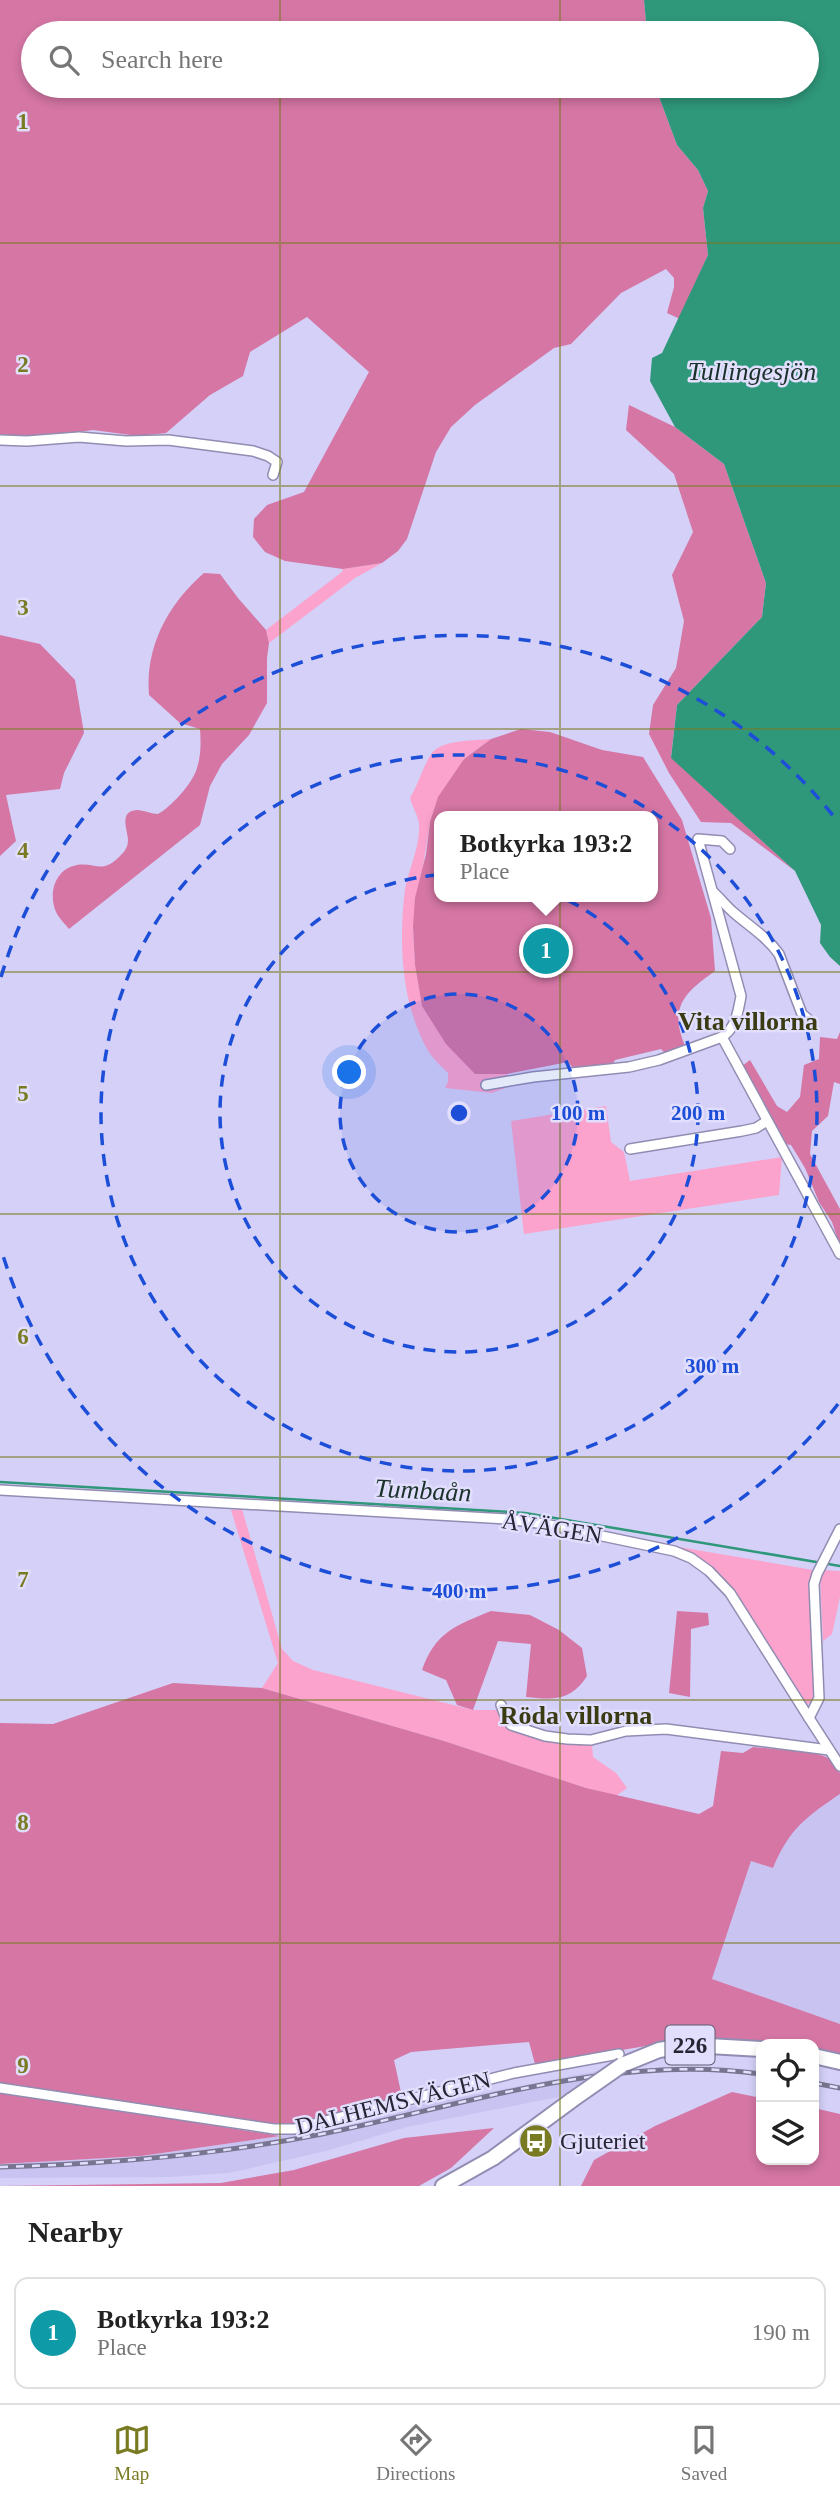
<!DOCTYPE html>
<html lang="en">
<head>
<meta charset="utf-8">
<style>
	:root { --surface:#fff; --page:#f2f2f2; --text:#222; --muted:#767676; --line:#e0e0e0; --accent:#797b23 }
	body { margin:0; font-family:Georgia,serif; background:var(--page); color:var(--text) }
	.controls { position:absolute; right:21px; bottom:21px; display:grid; overflow:hidden; border-radius:14px; box-shadow:0 4px 10px #0003 }
	.controls button { width:63px; height:63px; display:grid; place-items:center; padding:0; border:0; border-bottom:2px solid var(--line); background:var(--surface); color:var(--text); font:35px sans-serif }
	.you { position:absolute; left:350px; top:1073px; width:24px; height:24px; margin:-18px; border:5px solid #fff; border-radius:50%; background:#1a73e8; box-shadow:0 0 0 10px #1a73e833 }
	.badge { display:grid; place-items:center; width:46px; height:46px; border-radius:50%; background:var(--accent); color:#fff; font-size:23px; font-weight:700 }
	.pin { position:absolute; translate:-50% -50%; border:4px solid #fff; box-shadow:0 2px 7px #0006 }
	.popup { position:absolute; left:434px; top:811px; width:224px; height:91px; box-sizing:border-box; display:grid; place-content:center; border-radius:14px; background:var(--surface); filter:drop-shadow(0 2px 5px #0005); font-size:23px; white-space:nowrap; color:var(--muted) }
	.popup b { font-size:26px; color:var(--text) }
	.popup::after { content:''; position:absolute; left:50%; top:100%; margin-left:-14px; border:14px solid transparent; border-top-color:var(--surface) }
	.list { margin:0; padding:0; list-style:none }
	h2 { display:flex; justify-content:space-between; align-items:center; height:91px; margin:0; padding:0 28px; font-size:30px }
	h2 small { font-size:23px; font-weight:400; color:var(--muted) }
	.list li { display:grid; grid-template-columns:46px 1fr auto; gap:21px; align-items:center; box-sizing:border-box; height:112px; margin:0 14px 14px; padding:0 14px; border:2px solid var(--line); border-radius:14px }
	.list b { display:block; font-size:26px; white-space:nowrap }
	.list p { margin:0; font-size:23px; white-space:nowrap; color:var(--muted) }
	.list em { font-size:23px; font-style:normal; color:var(--muted) }
	.icon { flex:none; width:38px; height:38px; fill:none; stroke:currentColor; stroke-width:2; stroke-linecap:round; stroke-linejoin:round }
	.map { position:relative; flex:none; width:840px; height:2186px; overflow:hidden }
	.search { position:absolute; background:var(--surface); box-shadow:0 4px 10px #0003; left:21px; right:21px; top:21px; height:77px; display:flex; align-items:center; gap:18px; box-sizing:border-box; padding:0 24px; border-radius:38px; color:var(--muted); font-size:26px }
	.sheet { height:217px; background:var(--surface) }
	nav { display:flex; justify-content:space-around; align-items:center; box-sizing:border-box; height:98px; border-top:2px solid var(--line); background:var(--surface); font-size:19px; color:var(--muted) }
	nav a { display:grid; justify-items:center; gap:4px }
	nav .on { color:var(--accent) }
	.map>svg:first-child { display:block }
</style>
</head>
<body>
<div class="map">
<svg width="840" height="2186" viewBox="0 0 840 2186">
	<rect width="100%" height="100%" fill="#d4d0f8"/>
	<g fill="#c9c3f2">
		<polygon points="840,1794 840,2024 712,1979 751,1861 773,1868 783,1845 800,1822"/>
		<polygon points="602,2070 568,2095 407,2127 326,2151 229,2173 170,2177 0,2178 0,2164 141,2156 280,2136 365,2116"/>
	</g>
	<g fill="#fba3cc">
		<polygon points="382,563 355,578 269,643 266,630 342,572 343,569"/>
		<path d="M491,739L464,759L430,822L413,927L415,965L422,1006L475,1074H507L508,1087L492,1093L445,1088L448,1082V1073C441,1066 432,1058 427,1049C402,1003 399,948 404,897C406,873 421,848 419,823C418,816 412,806 410,798C418,785 424,764 432,753C443,739 475,741 491,739Z"/>
		<polygon points="606,1106 611,1142 624,1152 630,1181 782,1157 779,1195 524,1234 511,1121"/>
		<polygon points="242,1509 282,1649 293,1661 313,1670 473,1710 498,1710 502,1725 543,1738 592,1744 593,1757 616,1773 627,1788 616,1796 586,1788 444,1741 262,1688 278,1663 231,1510"/>
		<polygon points="673,1546 813,1570 809,1597 816,1701 807,1704 733,1589 696,1555"/>
		<polygon points="823,1570 840,1571 840,1597 832,1634 823,1641 820,1577"/>
	</g>
	<g fill="#d576a4" fill-rule="evenodd">
		<polygon points="0,0 644,0 647,33 33,33 33,86 655,86 677,145 698,170 708,191 703,208 708,255 680,319 667,313 674,287 674,278 666,269 621,293 571,344 554,348 475,405 451,427 436,452 407,539 398,551 382,563 343,569 285,561 265,552 253,537 254,519 267,505 304,492 369,372 307,317 250,352 243,376 210,395 166,433 138,436 93,430 33,438 0,437"/>
		<polygon points="629,405 675,427 724,464 766,583 762,617 677,705 671,757 795,871 731,823 701,822 669,773 649,734 653,705 676,668 684,621 672,575 693,532 674,474 626,430"/>
		<path d="M204,573L220,574L238,598L266,630L269,643L267,658V703L249,735L222,764L210,786L200,825L69,929C65,924 59,918 56,912C48,893 55,869 77,865C95,862 101,874 118,858C123,853 128,849 128,840C128,831 118,811 137,810C143,810 152,814 158,814C171,807 193,783 197,768C201,756 201,742 200,729L180,723L149,695C145,647 168,604 204,573Z"/>
		<polygon points="0,635 40,644 75,680 84,733 64,773 60,789 6,795 16,841 0,856"/>
		<path d="M521,729L550,732L602,750L643,757L682,820L711,918L715,971C684,993 669,1007 685,1046L665,1053L661,1049L615,1060L612,1065L573,1068L568,1062L507,1074H475L446,1044L422,1006L415,965L413,927L415,898L426,854L430,822L438,797L464,759L491,739ZM439,816H653V897H439Z"/>
		<polygon points="840,1032 840,1084 834,1082 828,1116 812,1131 810,1154 840,1209 840,1246 832,1222 819,1202 805,1168 791,1145 784,1144 742,1066 750,1060 777,1106 787,1112 800,1097 804,1065 819,1059 820,1037 837,1039"/>
		<path d="M491,1611L530,1615L559,1630L582,1648L587,1676C571,1701 553,1700 526,1697L531,1644L498,1641L473,1710L457,1705L446,1680L422,1670C435,1632 457,1625 491,1611Z"/>
		<polygon points="677,1611 708,1613 709,1625 691,1629 690,1697 669,1693"/>
		<path d="M173,1683L262,1688L444,1741L586,1788L699,1814L713,1806L721,1751L743,1753L753,1747L815,1753L829,1758L840,1773V1794C805,1818 790,1828 773,1868L751,1861L712,1979L840,2024V2056L814,2050V2044L671,2042L535,2064L529,2042L411,2052L394,2060L402,2097L294,2125L274,2126L0,2085V1723L53,1724Z"/>
		<polygon points="0,2091 280,2136 141,2156 0,2164"/>
		<polygon points="732,2092 761,2098 761,2160 814,2160 814,2108 840,2114 840,2186 581,2186 594,2160 655,2126"/>
		<polygon points="494,2128 451,2168 419,2186 0,2186 221,2183 294,2170 404,2138"/>
	</g>
	<polygon fill="#2f977a" points="644,0 840,0 840,966 830,957 820,943 821,925 795,871 671,758 677,705 762,617 766,583 724,464 675,427 650,381 652,358 662,353 708,255 703,208 708,191 698,170 677,145 655,86 807,86 807,33 647,33"/>
	<g fill="none" stroke-linecap="round" stroke-linejoin="round">
		<polyline stroke="#2f977a" stroke-width="2.5" points="0,1482 525,1513 840,1566"/>
		<g stroke="#918cb1" stroke-width="12">
			<g id="street">
				<polyline points="0,440 27,441 79,437 126,441 168,440 253,451 268,456 277,462 273,475"/>
				<path d="M730,849L722,841L698,839L741,996C738,1012 736,1028 722,1037L840,1254"/>
				<path d="M713,892C720,898 726,906 733,912C749,926 766,936 779,954L802,1014L809,1020"/>
				<polyline points="486,1085 533,1077 629,1067 659,1060 722,1037"/>
				<polyline points="630,1149 742,1131 756,1128 767,1121"/>
				<polyline points="0,1490 507,1519 545,1524 674,1551 691,1558 709,1571 730,1593 809,1718"/>
				<polyline points="840,1529 817,1574 814,1584 819,1698 809,1718 840,1766"/>
				<polyline points="501,1705 506,1718 511,1725 545,1736 567,1739 591,1740 626,1731 666,1729 829,1750"/>
				<polyline points="0,2088 274,2129 294,2129 514,2073 619,2054"/>
			</g>
		</g>
		<g stroke="#918cb1" stroke-width="18">
			<g id="primary">
				<polyline points="814,2056 840,2062"/>
				<polyline points="622,2065 659,2050 691,2045 761,2049"/>
				<polyline points="443,2186 493,2158 572,2100"/>
			</g>
		</g>
		<use href="#street" stroke="#fff" stroke-width="9"/>
		<use href="#primary" stroke="#fff" stroke-width="14"/>
		<g stroke="#787590" stroke-width="5">
			<g id="rail">
				<polyline points="814,2083 840,2088"/>
				<path d="M0,2167C108,2164 216,2155 322,2134C465,2105 614,2053 761,2074"/>
			</g>
		</g>
		<use href="#rail" stroke="#e1defe" stroke-width="2.5" stroke-dasharray="8" stroke-linecap="butt"/>
		<g stroke="#918cb1" stroke-width="18" stroke-linecap="butt">
			<polyline id="primary-bridge" points="572,2100 622,2065"/>
		</g>
		<use href="#primary-bridge" stroke="#fff" stroke-width="14"/>
	</g>
	<path fill="none" stroke="#797b23" stroke-width="2" stroke-opacity="0.55" d="M280,0V33M560,0V33M280,86V2186M560,86V2186M0,243H840M0,486H840M0,729H840M0,972H840M0,1214H840M0,1457H840M0,1700H840M0,1943H840"/>
	<circle cx="459" cy="1113" r="119" fill="#1d4ed8" fill-opacity=".12"/>
	<g fill="none" stroke="#1d4ed8" stroke-width="3.5" stroke-dasharray="12 9">
		<circle cx="459" cy="1113" r="119"/>
		<circle cx="459" cy="1113" r="239"/>
		<circle cx="459" cy="1113" r="358"/>
		<path d="M838 1404A478 478 0 0 1 1 1249M1 977A478 478 0 0 1 838 822"/>
	</g>
	<defs>
		<g id="bus-disc" transform="scale(1.75)"><circle r="9.5" fill="#797b23" stroke="#e1defe"/><path d="M-5-6H5V4H4V6H2V4H-2V6H-4V4H-5ZM-3.5-4V0h7V-4ZM-3.5 1.2v1.5H-2V1.2ZM2 1.2v1.5H3.5V1.2Z" fill="#fff"/></g>
	</defs>
	<g fill-rule="evenodd">
		<use href="#bus-disc" x="536" y="2141"/>
	</g>
	<g text-anchor="middle" stroke-width="5" stroke-linejoin="round" paint-order="stroke">
		<rect fill="#e1defe" stroke="#5f5c71" stroke-width="2" x="665.5" y="2025.5" width="49" height="39" rx="5"/>
		<g font-size="23" font-weight="bold" fill="#272534">
			<text x="690" y="2053">226</text>
		</g>
		<g font-size="24" fill="#272534" stroke="#e1defe">
			<text transform="translate(552 1528) rotate(9)" y="8">ÅVÄGEN</text>
			<text transform="translate(393 2103) rotate(-14)" y="8">DALHEMSVÄGEN</text>
		</g>
		<g font-size="24" fill="#272534" stroke="#e1defe" text-anchor="start">
			<text x="560" y="2149">Gjuteriet</text>
		</g>
		<g font-size="26" font-style="italic" fill="#1b322a" stroke="#e1defe">
			<text x="752" y="380">Tullingesjön</text>
			<text transform="translate(423 1490) rotate(3)" y="9">Tumbaån</text>
		</g>
		<g font-size="26" font-weight="bold" fill="#3a3b12" stroke="#e1defe">
			<text x="748" y="1030">Vita villorna</text>
			<text x="576" y="1724">Röda villorna</text>
		</g>
	</g>
	<g font-size="23" text-anchor="middle" font-weight="bold" fill="#797b23" stroke="#e1defe" stroke-width="5" stroke-linejoin="round" paint-order="stroke">
		<text x="23" y="129">1</text>
		<text x="23" y="372">2</text>
		<text x="23" y="615">3</text>
		<text x="23" y="858">4</text>
		<text x="23" y="1101">5</text>
		<text x="23" y="1344">6</text>
		<text x="23" y="1587">7</text>
		<text x="23" y="1830">8</text>
		<text x="23" y="2073">9</text>
	</g>
	<circle cx="459" cy="1113" r="10" fill="#1d4ed8" stroke="#e1defe" stroke-width="3.5"/>
	<g font-size="21" text-anchor="middle" font-weight="bold" fill="#1d4ed8" stroke="#e1defe" stroke-width="5" stroke-linejoin="round" paint-order="stroke">
		<text x="578" y="1120">100 m</text>
		<text x="698" y="1120">200 m</text>
		<text x="712" y="1373">300 m</text>
		<text x="459" y="1598">400 m</text>
	</g>
</svg>
<div class="controls">
<button><svg class="icon" aria-label="locate" viewBox="0 0 24 24"><circle cx="12" cy="12" r="6"/><path d="M12 2v4M12 18v4M2 12h4M18 12h4"/></svg></button>
<button><svg class="icon" aria-label="layers" viewBox="0 0 24 24"><path d="M12 4l9 5-9 5-9-5zM3 14l9 5 9-5"/></svg></button>
</div>
<div class="you"></div>
<div class="pin badge" style="left:546px;top:951px;background:#0f9aa8">1</div>
<div class="popup"><b>Botkyrka 193:2</b>Place</div>
<div class="search"><svg class="icon" aria-label="search" viewBox="0 0 24 24"><circle cx="10" cy="10" r="6"/><path d="M15 15l6 6"/></svg>Search here</div>
</div>
<section class="sheet">
<h2>Nearby<small></small></h2>
<ul class="list">
<li><span class="badge" style="background:#0f9aa8">1</span><div><b>Botkyrka 193:2</b><p>Place</p></div><em>190 m</em></li>
</ul>
</section>
<nav>
<a class="on"><svg class="icon" aria-label="map" viewBox="0 0 24 24"><path d="M3 6l6-2 6 2 6-2v14l-6 2-6-2-6 2zM9 4v14M15 6v14"/></svg>Map</a>
<a><svg class="icon" aria-label="directions" viewBox="0 0 24 24"><path d="M12 3l9 9-9 9-9-9zM9 14v-3h6M13 9l2 2-2 2"/></svg>Directions</a>
<a><svg class="icon" aria-label="saved" viewBox="0 0 24 24"><path d="M7 4h10v16l-5-4-5 4z"/></svg>Saved</a>
</nav>
</body>
</html>
